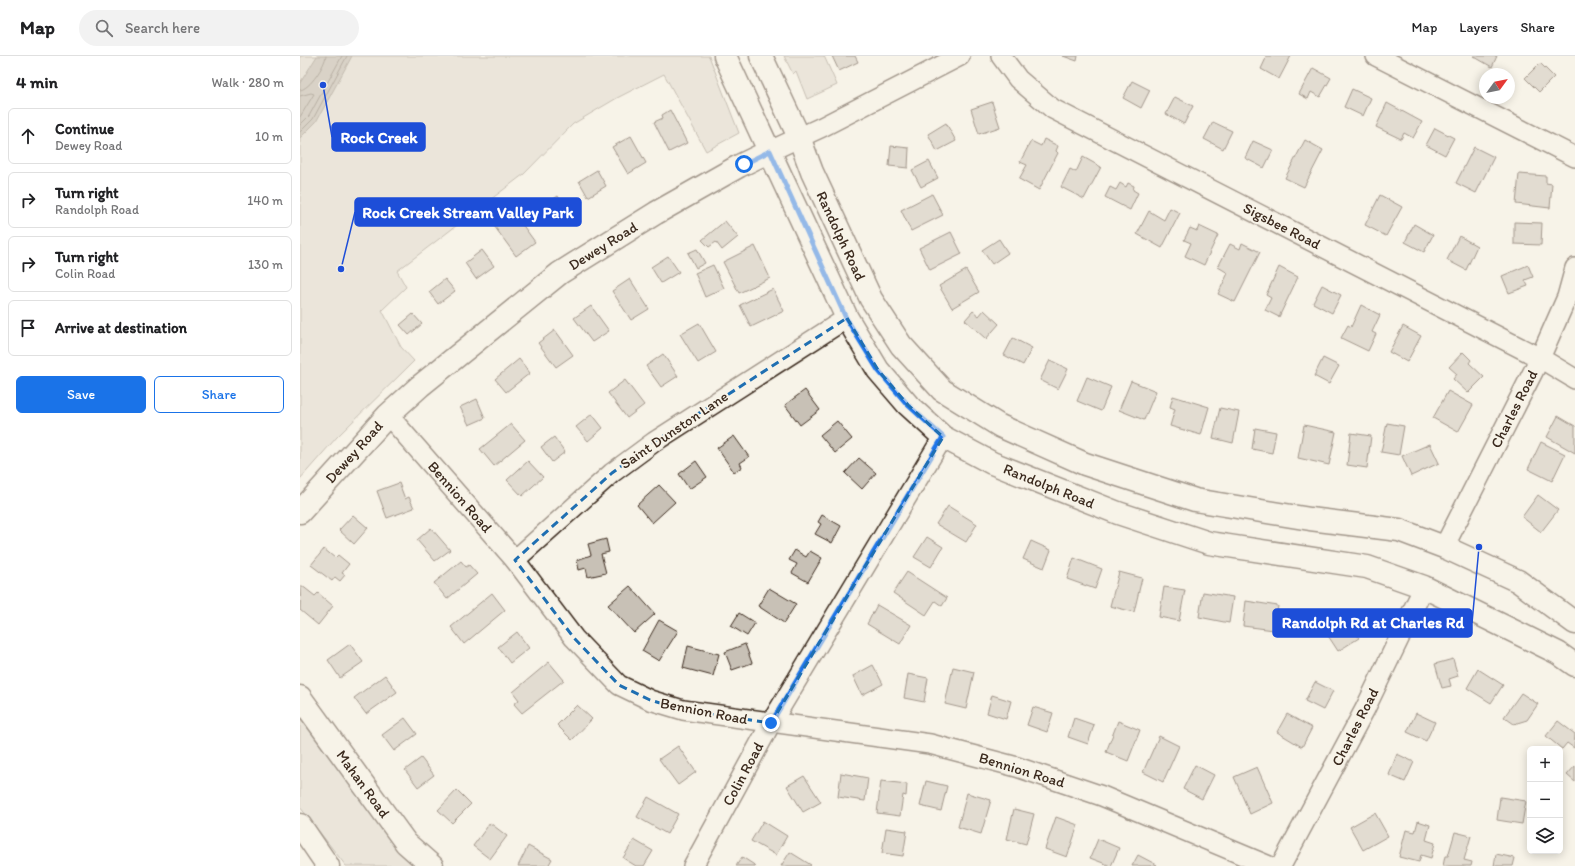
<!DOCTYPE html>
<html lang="en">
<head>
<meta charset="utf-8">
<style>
	:root { --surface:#fff; --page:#f2f2f2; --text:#202124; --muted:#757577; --line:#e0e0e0; --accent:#1a73e8 }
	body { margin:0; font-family:Itim,sans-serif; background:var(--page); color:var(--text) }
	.controls { position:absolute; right:12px; bottom:12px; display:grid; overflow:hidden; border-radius:6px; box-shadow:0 2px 10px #0003 }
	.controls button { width:36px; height:36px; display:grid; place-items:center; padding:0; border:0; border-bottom:1px solid var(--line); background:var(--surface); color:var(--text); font:20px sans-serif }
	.compass { position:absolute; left:1179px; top:12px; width:36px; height:36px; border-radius:50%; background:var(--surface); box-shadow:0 2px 10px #0003; rotate:57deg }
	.stop { position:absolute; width:12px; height:12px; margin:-9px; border:3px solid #1a73e8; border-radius:50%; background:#fff }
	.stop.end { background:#1a73e8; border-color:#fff; box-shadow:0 1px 4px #0008 }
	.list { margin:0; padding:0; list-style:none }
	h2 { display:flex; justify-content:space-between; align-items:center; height:52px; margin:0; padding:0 16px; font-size:17px }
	h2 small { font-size:13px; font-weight:400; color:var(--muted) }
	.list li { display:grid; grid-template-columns:26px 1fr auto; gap:12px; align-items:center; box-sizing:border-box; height:56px; margin:0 8px 8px; padding:0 8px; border:1px solid var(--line); border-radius:6px }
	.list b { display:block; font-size:15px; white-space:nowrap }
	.list p { margin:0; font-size:13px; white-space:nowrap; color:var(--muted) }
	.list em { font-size:13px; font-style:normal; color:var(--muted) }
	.actions { display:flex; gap:8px; padding:12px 16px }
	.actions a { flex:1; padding:9px 0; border:1px solid var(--accent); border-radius:6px; text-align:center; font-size:14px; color:var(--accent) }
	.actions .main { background:var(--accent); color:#fff }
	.icon { flex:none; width:22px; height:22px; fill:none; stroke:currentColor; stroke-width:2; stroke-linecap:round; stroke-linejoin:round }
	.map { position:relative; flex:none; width:1275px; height:810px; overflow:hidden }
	header { display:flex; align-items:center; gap:24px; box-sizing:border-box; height:56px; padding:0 20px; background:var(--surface); border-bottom:1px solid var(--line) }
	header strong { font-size:19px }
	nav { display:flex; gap:22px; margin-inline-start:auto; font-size:14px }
	.search { width:280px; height:36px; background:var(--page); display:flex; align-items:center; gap:10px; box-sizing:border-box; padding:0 14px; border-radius:22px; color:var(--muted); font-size:15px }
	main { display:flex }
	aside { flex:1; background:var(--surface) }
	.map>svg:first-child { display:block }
</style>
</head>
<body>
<header>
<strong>Map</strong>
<div class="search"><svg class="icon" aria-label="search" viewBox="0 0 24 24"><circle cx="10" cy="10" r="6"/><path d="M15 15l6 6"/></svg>Search here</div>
<nav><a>Map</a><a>Layers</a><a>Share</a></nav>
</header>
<main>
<aside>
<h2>4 min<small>Walk · 280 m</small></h2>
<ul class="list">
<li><svg class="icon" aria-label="ahead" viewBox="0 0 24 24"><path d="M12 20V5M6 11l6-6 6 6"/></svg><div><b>Continue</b><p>Dewey Road</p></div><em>10 m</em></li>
<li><svg class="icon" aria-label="right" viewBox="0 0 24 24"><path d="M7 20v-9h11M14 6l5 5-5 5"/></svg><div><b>Turn right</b><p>Randolph Road</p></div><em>140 m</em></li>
<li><svg class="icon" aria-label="right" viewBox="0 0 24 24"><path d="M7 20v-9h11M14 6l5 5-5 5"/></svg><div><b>Turn right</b><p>Colin Road</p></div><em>130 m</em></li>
<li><svg class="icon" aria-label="arrive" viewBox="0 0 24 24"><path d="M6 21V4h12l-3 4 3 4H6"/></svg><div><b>Arrive at destination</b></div></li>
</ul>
<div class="actions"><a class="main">Save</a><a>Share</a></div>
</aside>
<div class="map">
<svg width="1275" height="810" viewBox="0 0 1275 810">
	<rect width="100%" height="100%" fill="#f7f3e8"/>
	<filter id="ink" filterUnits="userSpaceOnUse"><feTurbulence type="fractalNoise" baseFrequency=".025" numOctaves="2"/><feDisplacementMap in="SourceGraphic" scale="8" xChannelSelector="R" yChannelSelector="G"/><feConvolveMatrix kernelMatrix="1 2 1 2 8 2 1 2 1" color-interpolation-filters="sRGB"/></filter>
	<g filter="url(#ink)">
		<g fill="#dbd6cb" stroke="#8b8074">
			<polygon points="0,0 409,0 439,77 406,95 364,18 317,42 273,68 224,118 97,215 106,231 82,254 101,291 114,305 37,381 0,423"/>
			<polygon points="484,0 524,0 537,29 507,43 496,15 493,18"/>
			<polygon points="0,655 120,810 46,810 0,751"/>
		</g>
		<polygon fill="#b4aca0" stroke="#84786c" points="17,0 52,0 16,66 0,82 0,27"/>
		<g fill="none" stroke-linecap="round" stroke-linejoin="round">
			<g stroke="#6b5e52" stroke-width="1">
				<path d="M0,34C10,33 25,9 26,0"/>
				<polyline points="0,40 11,37 14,38 0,61"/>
				<polyline points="0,69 9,60 42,0"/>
				<polyline points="0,76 13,63 47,0"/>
			</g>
		</g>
		<g fill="#c8c1b6" stroke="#3b2a1e">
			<polygon points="532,0 555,0 558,6 539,15"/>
			<polygon points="763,0 778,0 777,5"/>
			<polygon points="967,0 991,0 979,23 961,13"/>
			<polygon points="1173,0 1197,0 1192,11"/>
			<polygon points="1240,7 1254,21 1239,36 1225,22"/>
			<polygon points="1013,12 1031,22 1020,41 1011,36 1008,43 999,38"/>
			<polygon points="832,25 850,34 841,52 823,42"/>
			<polygon points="1052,33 1071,42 1063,60 1044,51"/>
			<polygon points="875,41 893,50 884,68 866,58"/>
			<polygon points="692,46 700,71 679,78 671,53"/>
			<polygon points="1087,47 1122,66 1113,82 1104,77 1101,83 1076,71"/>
			<polygon points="370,54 387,87 369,96 354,66 363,62 362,59"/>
			<polygon points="913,66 932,75 923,93 904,83"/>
			<polygon points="646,67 656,85 637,95 628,78"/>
			<polygon points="1135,72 1154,82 1145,99 1126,89"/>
			<polygon points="331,80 346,107 328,118 312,91"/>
			<polygon points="744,83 758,90 756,95 758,97 739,134 719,123 727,109 720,106 731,85 741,90"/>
			<polygon points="1005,84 1023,94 1004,131 985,122"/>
			<polygon points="953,85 973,94 964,112 945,102"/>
			<polygon points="591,90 609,92 608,112 589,110"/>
			<polygon points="1174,91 1194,101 1176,137 1156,127"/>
			<polygon points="783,101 801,111 784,143 761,131 770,113 776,116"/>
			<polygon points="629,105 638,122 621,131 612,114"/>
			<polygon points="297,114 306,130 288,141 279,125"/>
			<polygon points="1219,118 1246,120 1246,127 1252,128 1250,152 1216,148"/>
			<polygon points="820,127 826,131 828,127 834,130 833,134 838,137 830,154 805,141 810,131 816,134"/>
			<polygon points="632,138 643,159 611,175 601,154"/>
			<polygon points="1080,139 1102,151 1086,180 1065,169"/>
			<polygon points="258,140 268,156 251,168 240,152"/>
			<polygon points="870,152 880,157 862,192 837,178 849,155 864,164"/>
			<polygon points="211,153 235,186 216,200 192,167"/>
			<polygon points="425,165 438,181 422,194 416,186 409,191 402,184"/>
			<polygon points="1214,166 1242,167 1241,189 1214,188"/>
			<polygon points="1114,168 1133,179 1124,196 1105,186"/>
			<polygon points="899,170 918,179 904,209 885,200 891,187 884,184 890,172 897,175"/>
			<polygon points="651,176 662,198 630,214 619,192"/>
			<polygon points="1159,180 1177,190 1166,214 1147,204"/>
			<polygon points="699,183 708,197 692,208 682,194"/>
			<polygon points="942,187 960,196 935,246 918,238 928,217 918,211 930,188 940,193"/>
			<polygon points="455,190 470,222 439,237 423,206"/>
			<polygon points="397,193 405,207 396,212 388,197"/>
			<polygon points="182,194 194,210 176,223 165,207"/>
			<polygon points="368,200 379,216 361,227 351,211"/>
			<polygon points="413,209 424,232 405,241 395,217"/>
			<polygon points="1228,209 1233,221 1225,224 1228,230 1209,237 1202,220"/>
			<polygon points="979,211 998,221 979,261 965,254 971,242 966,239"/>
			<polygon points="666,214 679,236 652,252 639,230"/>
			<polygon points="145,223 155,235 138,248 129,236"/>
			<polygon points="330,223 349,253 331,264 312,235"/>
			<polygon points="1022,229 1041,239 1032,257 1013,247"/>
			<polygon points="473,233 484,255 451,271 440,249"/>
			<polygon points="1061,249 1080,259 1072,276 1076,278 1068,295 1041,282 1048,269 1051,271"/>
			<polygon points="291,250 309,275 292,286 274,262"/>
			<polygon points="684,254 699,268 686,283 665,264 673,255 679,260"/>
			<polygon points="113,258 122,268 109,279 100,269"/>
			<polygon points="399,267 416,296 398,307 380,278"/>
			<polygon points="1103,270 1121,280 1107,306 1089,296"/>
			<polygon points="255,274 273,299 256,311 238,287"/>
			<polygon points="713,282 732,292 723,309 704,299"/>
			<polygon points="1163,296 1171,304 1169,307 1184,321 1168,337 1153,323 1157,318 1149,311"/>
			<polygon points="363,298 378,320 361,331 346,310"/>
			<polygon points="1023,302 1039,310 1029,328 1014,320"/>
			<polygon points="219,303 230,317 206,336 195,323"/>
			<polygon points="750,304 768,313 758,333 740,324"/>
			<polygon points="787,321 811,331 801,355 777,345"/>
			<polygon points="325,324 344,349 327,362 308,337"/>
			<polygon points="831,325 856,335 844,364 819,354"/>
			<polygon points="505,334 520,354 500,369 485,349"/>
			<polygon points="1148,335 1173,349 1158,376 1133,362"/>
			<polygon points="873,340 909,351 901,379 870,370 875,353 870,351"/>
			<polygon points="177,343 185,362 169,369 160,351"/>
			<polygon points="920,352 939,356 933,387 913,382"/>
			<polygon points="292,358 303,372 288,385 276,371"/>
			<polygon points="1258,360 1275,370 1275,397 1247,381"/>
			<polygon points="537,365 552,383 535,397 520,379"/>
			<polygon points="1087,367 1104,370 1099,399 1081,396"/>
			<polygon points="211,368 225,384 194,410 180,393"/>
			<polygon points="1004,369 1036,376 1029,409 998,402"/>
			<polygon points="955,372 976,376 972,397 952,393"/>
			<polygon points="1051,377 1071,380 1067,412 1047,409"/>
			<polygon points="434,380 449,401 440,407 442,411 434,416 417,392"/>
			<polygon points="254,381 265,396 252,406 241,391"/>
			<polygon points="1241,386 1265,398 1252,425 1228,413"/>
			<polygon points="1130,388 1139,407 1111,420 1102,400"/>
			<polygon points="559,402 576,417 562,433 545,417"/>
			<polygon points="228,405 243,421 222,440 207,424"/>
			<polygon points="396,405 407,421 389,433 379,418"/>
			<polygon points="99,427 105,443 109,441 114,452 87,462 77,435"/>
			<polygon points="359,429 375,446 352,467 337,449"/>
			<polygon points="1238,439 1258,454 1241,476 1222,461"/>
			<polygon points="648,450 677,468 666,486 636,468"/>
			<polygon points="53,459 68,472 54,488 39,474"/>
			<polygon points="522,459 541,470 532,487 515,478 521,468 518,466"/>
			<polygon points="131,472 150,494 135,505 117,484"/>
			<polygon points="627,481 643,491 631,511 614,501"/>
			<polygon points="306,483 309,496 301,498 306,517 288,521 286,512 279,514 277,504 291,499 288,488"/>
			<polygon points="731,485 751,494 744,512 723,503"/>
			<polygon points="24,493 35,502 38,499 49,508 42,517 45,519 40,525 35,521 32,525 11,509"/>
			<polygon points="495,494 506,501 510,495 522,502 508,526 492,517 497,508 489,504"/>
			<polygon points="774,502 802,513 795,533 767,523"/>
			<polygon points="161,505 166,511 169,509 177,518 147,543 134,527"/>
			<polygon points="607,516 647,542 642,550 635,545 626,559 593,537"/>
			<polygon points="819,516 842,522 834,556 810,550"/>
			<polygon points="1,529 15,540 18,537 33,550 18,569 0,554"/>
			<polygon points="330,530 355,558 334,577 308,549"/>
			<polygon points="864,531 885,534 879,565 859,561"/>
			<polygon points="469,532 496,548 484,567 458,550"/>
			<polygon points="903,536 933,541 929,567 899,561"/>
			<polygon points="192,537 205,554 164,588 151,571"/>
			<polygon points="946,545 978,550 974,574 943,570"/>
			<polygon points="577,549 611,569 600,588 567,568"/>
			<polygon points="439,557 455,567 447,580 431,570"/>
			<polygon points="1046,562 1059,582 1038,595 1025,575"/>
			<polygon points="359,564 378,575 359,605 342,595"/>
			<polygon points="217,576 229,592 210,607 198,591"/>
			<polygon points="50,588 63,606 40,622 28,604"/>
			<polygon points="445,588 452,607 432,614 425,596"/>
			<polygon points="388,590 419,598 413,620 383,612"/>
			<polygon points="1153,603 1158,620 1149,623 1151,630 1142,632 1135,608"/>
			<polygon points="249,606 264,624 222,657 214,648 219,644 213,636"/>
			<polygon points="573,609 583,628 562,639 553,620"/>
			<polygon points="653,611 674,616 666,653 645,648"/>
			<polygon points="1178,613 1203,629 1191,647 1167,632"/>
			<polygon points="608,618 628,622 624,646 604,642"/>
			<polygon points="85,619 97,636 66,658 54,642"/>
			<polygon points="1015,626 1033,635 1023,654 1005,645"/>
			<polygon points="1221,637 1238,648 1227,664 1214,668 1204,661"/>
			<polygon points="692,639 711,645 706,663 687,657"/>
			<polygon points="277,649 292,663 272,684 257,669"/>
			<polygon points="733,651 753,657 747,676 727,669"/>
			<polygon points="1116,657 1135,666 1126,685 1107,676"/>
			<polygon points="987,658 1012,672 1002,691 977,676"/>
			<polygon points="105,662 117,678 94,695 82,679"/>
			<polygon points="774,662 794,669 788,688 768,681"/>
			<polygon points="818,665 840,674 828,705 806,696"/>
			<polygon points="1258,665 1275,678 1274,692 1267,687 1262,693 1246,680"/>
			<polygon points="859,680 879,690 863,726 843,716"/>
			<polygon points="378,690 396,716 378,729 359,703"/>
			<polygon points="1097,698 1114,706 1105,726 1089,719"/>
			<polygon points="121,702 134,719 118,731 105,714"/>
			<polygon points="895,709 914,719 902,743 883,733"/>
			<polygon points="1275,710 1275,726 1267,719"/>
			<polygon points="957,711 973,747 950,758 934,721"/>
			<polygon points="541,717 568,722 565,745 538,741"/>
			<polygon points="504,720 521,746 503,756 487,730"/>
			<polygon points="581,725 607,728 606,740 603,739 600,760 577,757"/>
			<polygon points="626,725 647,730 641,755 620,750"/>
			<polygon points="157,734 171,748 152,767 138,754"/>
			<polygon points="667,737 691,744 681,778 658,771"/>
			<polygon points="348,741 378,758 367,778 337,761"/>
			<polygon points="1200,741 1226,745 1222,768 1197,764"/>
			<polygon points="714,753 734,758 726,788 707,783"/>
			<polygon points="1075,757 1088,780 1063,794 1050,771"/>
			<polygon points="756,761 778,769 767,801 745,793"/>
			<polygon points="463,765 487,780 476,799 451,785"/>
			<polygon points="1118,765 1130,769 1126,784 1135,787 1131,802 1121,799 1119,806 1099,801 1106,774 1115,776"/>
			<polygon points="190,767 207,780 190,803 173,790"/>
			<polygon points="586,772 607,775 603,800 582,797"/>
			<polygon points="1155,776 1171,780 1164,804 1172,806 1171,810 1143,810 1145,800 1148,800"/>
			<polygon points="798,783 819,792 811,810 790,802"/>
			<polygon points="334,784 353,795 344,810 336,810 323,802"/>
			<polygon points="228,790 252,803 248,810 218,810"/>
			<polygon points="490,796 511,809 510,810 481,810"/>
			<polygon points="1196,798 1215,802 1213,810 1194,810"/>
			<polygon points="838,799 857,809 856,810 832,810"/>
			<polygon points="442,801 456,810 436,810"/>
		</g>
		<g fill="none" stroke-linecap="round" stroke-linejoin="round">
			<g stroke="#3b2a1e" stroke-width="22">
				<g id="minor">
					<polyline points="701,0 718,23 753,53 1240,302 1275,323"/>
					<polyline points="1076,0 1275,101"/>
					<polyline points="470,95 522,71 660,0"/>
					<polyline points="88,359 215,504 274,582 319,629 350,644 383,654 630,688 717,711 802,740 969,810"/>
					<polyline points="1144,491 1240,302 1267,241 1275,212"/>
					<polyline points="215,504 312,417 354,386 547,262"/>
					<polyline points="393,810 471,667 643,381"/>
					<polyline points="981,810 1065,653 1124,531"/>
				</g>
			</g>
			<g stroke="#3b2a1e" stroke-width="25">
				<g id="tertiary">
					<polyline points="0,456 88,359 120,330 260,217 356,157 439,110 470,95"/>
					<polyline points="0,641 106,787 132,810"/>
					<polyline points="0,769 28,810"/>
				</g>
			</g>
			<g stroke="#3b2a1e" stroke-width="25">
				<g id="primary">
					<polyline points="425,0 547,262 578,314 608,349 643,381 692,407 818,457 909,487 1067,511 1124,531 1258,597 1275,609"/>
					<polyline points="461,0 499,81 512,116 571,243 601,289 642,334 700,370 785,408 895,444 1010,463 1099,474 1144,491 1218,525 1275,567"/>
				</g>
			</g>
			<use href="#minor" stroke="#f7f3e8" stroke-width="19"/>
			<use href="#tertiary" stroke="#f7f3e8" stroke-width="22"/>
			<use href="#primary" stroke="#f7f3e8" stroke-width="22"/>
		</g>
	</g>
	<g fill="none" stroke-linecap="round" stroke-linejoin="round" filter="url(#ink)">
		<polyline stroke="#1a73e8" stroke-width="5" points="444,108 470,95 546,262 578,314 608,349 643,381 471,667"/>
	</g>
	<path d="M0 0H1275V810H0ZM547,262L578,314L608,349L643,381L471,667L383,654L350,644L319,629L274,582L215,504L312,417L354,386Z" fill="#f7f3e8" fill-opacity=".55" fill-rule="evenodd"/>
	<path fill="none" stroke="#1f6fb2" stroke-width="3" stroke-dasharray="8 5" stroke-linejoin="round" d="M547,262L578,314L608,349L643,381L471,667L383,654L350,644L319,629L274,582L215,504L312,417L354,386Z"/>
	<g text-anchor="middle" stroke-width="4" stroke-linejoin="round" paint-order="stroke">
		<g font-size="15" fill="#3b2a1e" stroke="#f7f3e8">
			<text transform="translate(982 170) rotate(27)" y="5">Sigsbee Road</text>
			<text transform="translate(541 180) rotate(65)" y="5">Randolph Road</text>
			<text transform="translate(303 190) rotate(-32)" y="5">Dewey Road</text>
			<text transform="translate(1214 353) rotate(-63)" y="5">Charles Road</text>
			<text transform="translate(374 374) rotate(-34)" y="5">Saint Dunston Lane</text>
			<text transform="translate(54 396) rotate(-48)" y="5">Dewey Road</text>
			<text transform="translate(749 430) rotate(22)" y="5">Randolph Road</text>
			<text transform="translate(160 441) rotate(49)" y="5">Bennion Road</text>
			<text transform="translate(404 655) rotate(11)" y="5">Bennion Road</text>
			<text transform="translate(1055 671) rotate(-63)" y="5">Charles Road</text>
			<text transform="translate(722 714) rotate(17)" y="5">Bennion Road</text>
			<text transform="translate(443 718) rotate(-62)" y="5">Colin Road</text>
			<text transform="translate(63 728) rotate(54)" y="5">Mahan Road</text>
		</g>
	</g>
	<path fill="none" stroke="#1d4ed8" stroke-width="1.5" d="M23 29L32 81M41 213L55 156M1179 491L1172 567"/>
	<g fill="#1d4ed8" stroke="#f7f3e8" stroke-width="1.5">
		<circle cx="23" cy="29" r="4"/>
		<circle cx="41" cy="213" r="4"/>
		<circle cx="1179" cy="491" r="4"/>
	</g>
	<g fill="#1d4ed8" stroke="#1d4ed8" stroke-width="1.5">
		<rect x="32" y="67" width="93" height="28" rx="4"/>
		<rect x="55" y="142" width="226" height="28" rx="4"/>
		<rect x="973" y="553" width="199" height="28" rx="4"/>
	</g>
	<g font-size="16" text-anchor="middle" font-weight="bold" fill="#fff">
		<text x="79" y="87">Rock Creek</text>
		<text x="168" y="162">Rock Creek Stream Valley Park</text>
		<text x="1073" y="572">Randolph Rd at Charles Rd</text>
	</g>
</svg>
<div class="controls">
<button>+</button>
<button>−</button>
<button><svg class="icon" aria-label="layers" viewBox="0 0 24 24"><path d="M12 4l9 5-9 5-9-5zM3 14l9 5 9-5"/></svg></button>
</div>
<svg class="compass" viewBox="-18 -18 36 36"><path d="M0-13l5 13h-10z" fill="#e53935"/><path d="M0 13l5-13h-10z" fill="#757577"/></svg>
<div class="stop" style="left:444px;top:108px"></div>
<div class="stop end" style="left:471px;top:667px"></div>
</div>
</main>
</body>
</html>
